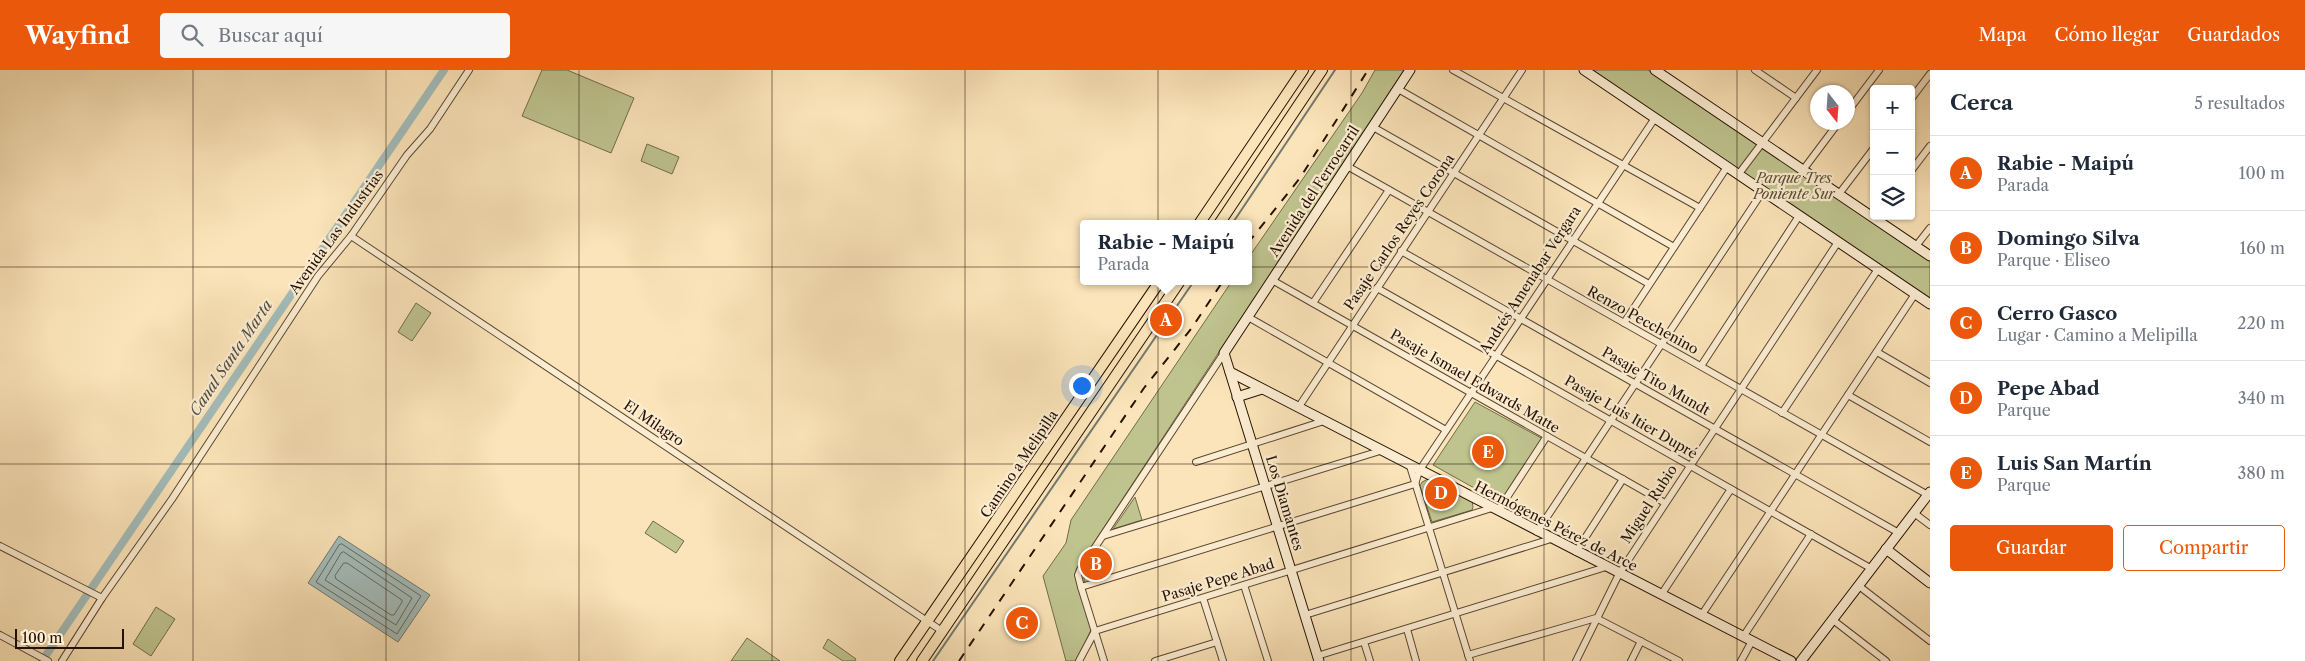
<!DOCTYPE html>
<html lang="es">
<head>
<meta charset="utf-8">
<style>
	:root { --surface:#fff; --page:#f6f6f7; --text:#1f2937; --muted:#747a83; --line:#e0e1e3; --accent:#ea580c }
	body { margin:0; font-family:"Libre Caslon Text",serif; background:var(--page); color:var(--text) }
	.controls { position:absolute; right:15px; top:15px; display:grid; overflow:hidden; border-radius:5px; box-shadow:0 1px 4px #0004 }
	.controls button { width:45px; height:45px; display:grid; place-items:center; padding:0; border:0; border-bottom:1px solid var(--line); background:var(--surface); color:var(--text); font:25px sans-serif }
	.compass { position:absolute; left:1810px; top:15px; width:45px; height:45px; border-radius:50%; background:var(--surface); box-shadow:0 1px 4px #0004; rotate:163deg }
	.scale { position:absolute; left:15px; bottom:12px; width:109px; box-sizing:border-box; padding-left:5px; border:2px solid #251202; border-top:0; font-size:14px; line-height:18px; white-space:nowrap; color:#251202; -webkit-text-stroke:4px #fcedd2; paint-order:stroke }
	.you { position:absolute; left:1081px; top:315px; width:18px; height:18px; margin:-12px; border:4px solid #fff; border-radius:50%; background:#1a73e8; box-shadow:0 0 0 8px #1a73e833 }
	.badge { display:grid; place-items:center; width:32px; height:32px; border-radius:50%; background:var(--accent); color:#fff; font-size:16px; font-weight:700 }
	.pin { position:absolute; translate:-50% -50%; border:2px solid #fff; box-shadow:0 1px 5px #0006 }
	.popup { position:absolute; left:1080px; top:150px; width:172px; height:65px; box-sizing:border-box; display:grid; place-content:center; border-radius:5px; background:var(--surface); filter:drop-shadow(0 1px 4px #0005); font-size:16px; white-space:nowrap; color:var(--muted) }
	.popup b { font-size:19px; color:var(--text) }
	.popup::after { content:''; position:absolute; left:50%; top:100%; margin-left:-10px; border:10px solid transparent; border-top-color:var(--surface) }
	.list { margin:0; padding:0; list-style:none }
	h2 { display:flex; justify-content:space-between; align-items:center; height:65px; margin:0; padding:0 20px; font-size:21px }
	h2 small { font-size:16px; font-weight:400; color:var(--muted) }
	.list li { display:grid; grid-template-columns:32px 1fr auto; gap:15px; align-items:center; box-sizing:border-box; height:75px; padding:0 20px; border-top:1px solid var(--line) }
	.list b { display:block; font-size:19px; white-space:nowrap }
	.list p { margin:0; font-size:16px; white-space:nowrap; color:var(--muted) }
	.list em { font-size:16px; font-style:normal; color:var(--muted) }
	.actions { display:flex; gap:10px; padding:15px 20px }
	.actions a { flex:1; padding:11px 0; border:1px solid var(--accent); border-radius:5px; text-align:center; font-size:18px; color:var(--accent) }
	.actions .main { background:var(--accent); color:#fff }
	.icon { flex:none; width:28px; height:28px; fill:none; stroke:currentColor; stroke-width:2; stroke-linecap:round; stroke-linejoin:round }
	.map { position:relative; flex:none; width:1930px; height:591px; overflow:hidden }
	header { display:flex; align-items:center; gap:30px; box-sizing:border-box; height:70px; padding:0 25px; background:var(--accent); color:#fff }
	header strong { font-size:24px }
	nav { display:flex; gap:28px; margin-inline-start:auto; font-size:18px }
	.search { width:350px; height:45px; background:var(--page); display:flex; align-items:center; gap:12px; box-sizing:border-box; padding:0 18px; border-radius:5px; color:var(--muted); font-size:19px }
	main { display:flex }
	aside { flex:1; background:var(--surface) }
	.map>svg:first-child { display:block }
</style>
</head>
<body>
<header>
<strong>Wayfind</strong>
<div class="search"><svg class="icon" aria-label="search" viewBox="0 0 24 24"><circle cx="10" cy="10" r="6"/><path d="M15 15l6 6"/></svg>Buscar aquí</div>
<nav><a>Mapa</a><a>Cómo llegar</a><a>Guardados</a></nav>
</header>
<main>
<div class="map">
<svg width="1930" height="591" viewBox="0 0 1930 591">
	<rect width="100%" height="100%" fill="#fbe4b9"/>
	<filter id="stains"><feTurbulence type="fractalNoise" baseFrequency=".004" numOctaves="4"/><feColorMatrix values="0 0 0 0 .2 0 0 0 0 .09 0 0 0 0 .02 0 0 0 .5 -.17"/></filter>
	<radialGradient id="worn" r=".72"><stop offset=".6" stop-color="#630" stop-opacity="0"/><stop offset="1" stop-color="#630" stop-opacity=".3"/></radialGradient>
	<g fill="#bfc48f" stroke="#726b48">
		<polygon points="542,0 567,0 634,28 611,83 522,46"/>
		<polygon points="1375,0 1404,0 1076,500 1092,558 1076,591 1066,591 1043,506 1066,473 1071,450 1232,211 1248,211 1249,187 1362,23"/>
		<polygon points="1591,0 1648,0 1930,188 1930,228"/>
		<polygon points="647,74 679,87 672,104 641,91"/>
		<polygon points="416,233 431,243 412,271 398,262"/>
		<polygon points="1475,332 1543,369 1501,433 1433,395"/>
		<polygon points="1430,408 1472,430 1473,437 1472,440 1432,452 1420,416 1422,412"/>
		<polygon points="1135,427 1142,450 1113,459"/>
		<polygon points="653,451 684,471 676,483 645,463"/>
		<polygon points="1098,483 1105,507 1085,514 1083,504"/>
		<polygon points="156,537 175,549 151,586 133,574"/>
		<polygon points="747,568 780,591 731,591"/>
		<polygon points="828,569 856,589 855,591 843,591 823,578"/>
	</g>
	<polygon fill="#a3bcba" stroke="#717870" points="339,466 430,525 398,572 308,513"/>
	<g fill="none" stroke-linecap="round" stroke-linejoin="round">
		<g stroke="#64675e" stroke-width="1">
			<polygon points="342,474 421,526 397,564 316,512 339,475"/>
			<polygon points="344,482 412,528 396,555 325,510 341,483"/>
			<polygon points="344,493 347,493 402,530 402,532 394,545 391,545 336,509 335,506"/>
		</g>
		<g stroke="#717870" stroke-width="2">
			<polyline points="1232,154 1335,0"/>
			<polyline points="933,591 1194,211"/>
		</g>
		<polyline stroke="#a3bcba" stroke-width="8" points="42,591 444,0"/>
		<g stroke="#5a4630" stroke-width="8">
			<g id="street">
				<polyline points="1453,0 1700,138"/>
				<polyline points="1755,0 1796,28"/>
				<polyline points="1398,19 1674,177"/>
				<polyline points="1911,29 1930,4"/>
				<polyline points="1848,41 1879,0"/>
				<polyline points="1373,57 1649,214"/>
				<polyline points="1347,96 1928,425"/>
				<polyline points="1803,100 1839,52"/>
				<polyline points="1911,101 1930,76"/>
				<polyline points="1738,105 1817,0"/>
				<polyline points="1839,124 1874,78"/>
				<polyline points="351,166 942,561"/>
				<polyline points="1916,176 1930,158"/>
				<polyline points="1401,181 1899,463"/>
				<polyline points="1272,210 1665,433"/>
				<polyline points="1377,218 1872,499"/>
				<polyline points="1313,233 1389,120"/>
				<polyline points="1248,247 1446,360"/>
				<polyline points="1624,253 1727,97"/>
				<polyline points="1877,282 1930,313"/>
				<polyline points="1701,296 1799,146"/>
				<polyline points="1848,325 1930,372"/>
				<polyline points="1298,338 1522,0"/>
				<polyline points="1782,343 1878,199"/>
				<polyline points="1196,392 1324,351"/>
				<polyline points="1410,396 1470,591"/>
				<polyline points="1498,441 1547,366"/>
				<polyline points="1914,443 1930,455"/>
				<polyline points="1537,462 1763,121"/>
				<polyline points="1103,466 1380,381"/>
				<polyline points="0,476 102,528"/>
				<polyline points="1576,482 1623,409"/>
				<polyline points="1244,515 1268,591"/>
				<polyline points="1859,516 1930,571"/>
				<polyline points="1081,517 1415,414 1419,401 1655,48"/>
				<polyline points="1661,525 1731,419"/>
				<polyline points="1203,528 1223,591"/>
				<polyline points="1305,545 1551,469"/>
				<polyline points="1701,546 1915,224"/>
				<polyline points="1833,550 1886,591"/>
				<polyline points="1407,559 1416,591"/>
				<polyline points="1095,561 1492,438"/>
				<polyline points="0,565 48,591"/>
				<polyline points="1743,567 1811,464"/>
				<polyline points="1364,572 1370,591"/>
				<polyline points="1468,585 1596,548 1679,591"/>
				<polyline points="1317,586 1606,497"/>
				<polyline points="62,591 102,528 172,429 318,206 351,166 407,85 430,59 469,0"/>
				<polyline points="1079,591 1095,561"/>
				<polyline points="1104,591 1081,517 1078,505 1080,500 1224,283"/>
				<polyline points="1155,591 1217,572"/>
				<polyline points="1576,591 1619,504 1838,172"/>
				<polyline points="1631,591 1641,571"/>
				<polyline points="1741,591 1752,571"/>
			</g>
		</g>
		<g stroke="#251202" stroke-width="11">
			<g id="secondary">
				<polyline points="1584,0 1930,234"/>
				<polyline points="1655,0 1930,186"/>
				<polyline points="1230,302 1791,591"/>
				<polyline points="1237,327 1262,319"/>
				<polyline points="1886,479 1930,513"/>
				<polyline points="1319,591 1224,283 1410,0"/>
				<polyline points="1801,591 1930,422"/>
			</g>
		</g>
		<g stroke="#251202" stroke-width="12">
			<g id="primary">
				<polyline points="1199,154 1303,0"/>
				<polyline points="1219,154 1322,0"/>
				<polyline points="900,591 1160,211"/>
				<polyline points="922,591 1180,211"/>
			</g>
		</g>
		<use href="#street" stroke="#fcedd2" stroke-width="6"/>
		<use href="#secondary" stroke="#fcedd2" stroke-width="9"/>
		<use href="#primary" stroke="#fbe4b9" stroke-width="10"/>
		<g stroke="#251202" stroke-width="2" stroke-dasharray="9 9" stroke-linecap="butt">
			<polyline points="1248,173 1300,108 1368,0"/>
			<polyline points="959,591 1144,318 1191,259 1223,211"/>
		</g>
	</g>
	<path fill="none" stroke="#251202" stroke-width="1" stroke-opacity="0.55" d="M193,0V591M386,0V591M579,0V591M772,0V591M965,0V591M1158,0V591M1351,0V591M1544,0V591M1737,0V591M0,197H1930M0,394H1930"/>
	<g text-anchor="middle" stroke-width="4.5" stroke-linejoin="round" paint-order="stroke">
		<g font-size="14" font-style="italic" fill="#5b5033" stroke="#fcedd2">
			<text x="1794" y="113">Parque Tres<tspan x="1794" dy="16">Poniente Sur</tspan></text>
		</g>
		<g font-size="14" fill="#251202" stroke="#fcedd2">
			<text transform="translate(1314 121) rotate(-57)" y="5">Avenida del Ferrocarril</text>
			<text transform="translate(336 162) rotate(-54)" y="5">Avenida Las Industrias</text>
			<text transform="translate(1399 162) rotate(-56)" y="5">Pasaje Carlos Reyes Corona</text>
			<text transform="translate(1530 210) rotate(-57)" y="5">Andrés Amenabar Vergara</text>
			<text transform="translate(1643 250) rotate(29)" y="5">Renzo Pecchenino</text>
			<text transform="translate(1475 311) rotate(30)" y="5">Pasaje Ismael Edwards Matte</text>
			<text transform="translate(1656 311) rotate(30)" y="5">Pasaje Tito Mundt</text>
			<text transform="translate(1631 347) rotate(30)" y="5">Pasaje Luis Itier Dupré</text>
			<text transform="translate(654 353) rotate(34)" y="5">El Milagro</text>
			<text transform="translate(1019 394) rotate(-56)" y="5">Camino a Melipilla</text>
			<text transform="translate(1285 433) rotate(73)" y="5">Los Diamantes</text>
			<text transform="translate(1649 434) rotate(-57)" y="5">Miguel Rubio</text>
			<text transform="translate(1556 456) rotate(27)" y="5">Hermógenes Pérez de Arce</text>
			<text transform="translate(1218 510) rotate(-17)" y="5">Pasaje Pepe Abad</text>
		</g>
		<g font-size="15" font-style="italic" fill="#514e42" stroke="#fcedd2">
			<text transform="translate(231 288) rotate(-56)" y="5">Canal Santa Marta</text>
		</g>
	</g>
	<rect width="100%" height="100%" filter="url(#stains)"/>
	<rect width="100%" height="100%" fill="url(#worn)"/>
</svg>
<div class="controls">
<button>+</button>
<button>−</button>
<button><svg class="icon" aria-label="layers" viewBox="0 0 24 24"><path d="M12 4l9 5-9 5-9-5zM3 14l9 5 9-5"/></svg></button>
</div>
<svg class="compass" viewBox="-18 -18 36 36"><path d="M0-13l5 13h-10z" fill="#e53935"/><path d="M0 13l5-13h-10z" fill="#747a83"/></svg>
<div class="scale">100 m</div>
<div class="you"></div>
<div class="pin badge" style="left:1166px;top:250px">A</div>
<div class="popup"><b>Rabie - Maipú</b>Parada</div>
<div class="pin badge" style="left:1096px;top:494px">B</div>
<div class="pin badge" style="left:1022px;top:553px">C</div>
<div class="pin badge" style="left:1441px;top:423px">D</div>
<div class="pin badge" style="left:1488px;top:382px">E</div>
</div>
<aside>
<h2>Cerca<small>5 resultados</small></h2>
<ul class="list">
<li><span class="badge">A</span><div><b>Rabie - Maipú</b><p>Parada</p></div><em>100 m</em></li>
<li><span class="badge">B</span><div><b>Domingo Silva</b><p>Parque · Eliseo</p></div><em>160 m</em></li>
<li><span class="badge">C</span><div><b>Cerro Gasco</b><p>Lugar · Camino a Melipilla</p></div><em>220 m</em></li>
<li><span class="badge">D</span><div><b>Pepe Abad</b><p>Parque</p></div><em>340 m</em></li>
<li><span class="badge">E</span><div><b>Luis San Martín</b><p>Parque</p></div><em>380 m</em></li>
</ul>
<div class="actions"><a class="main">Guardar</a><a>Compartir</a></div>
</aside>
</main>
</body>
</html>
